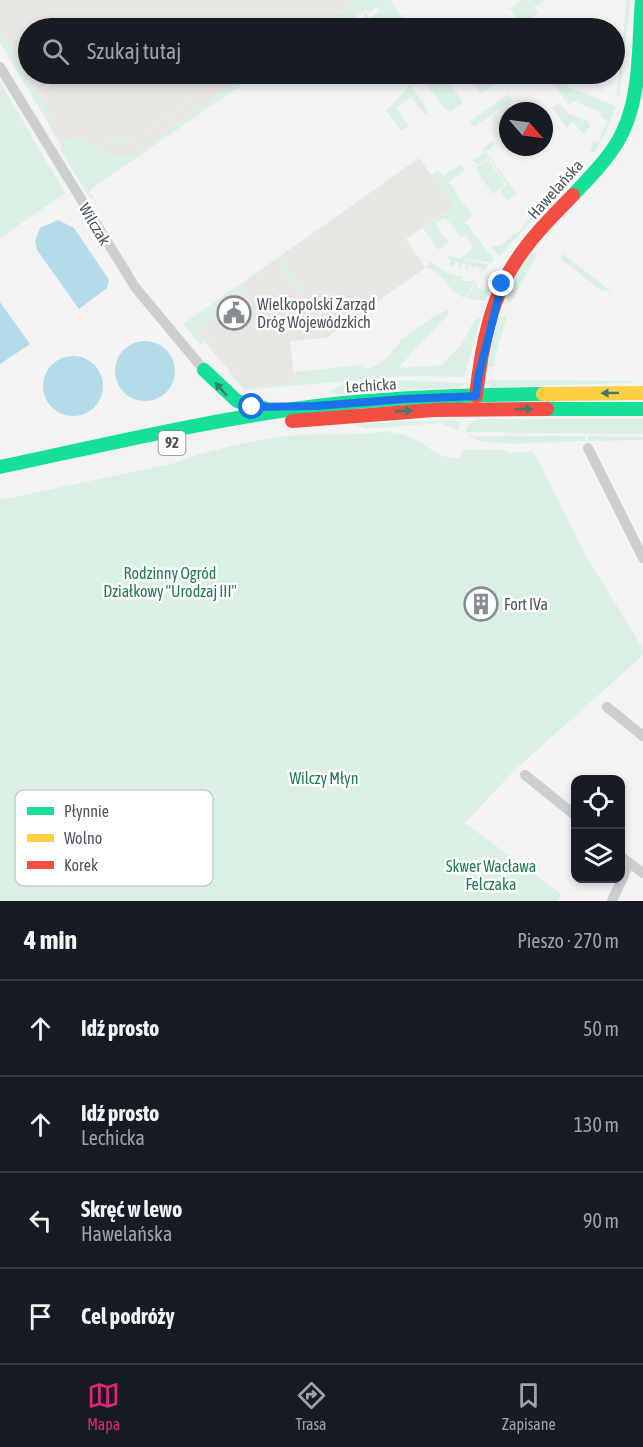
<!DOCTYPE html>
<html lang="pl">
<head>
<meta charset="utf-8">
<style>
	:root { --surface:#171b24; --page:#242831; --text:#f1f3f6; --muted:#9ea1a6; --line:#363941; --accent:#db2777 }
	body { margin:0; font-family:"Asap Condensed",sans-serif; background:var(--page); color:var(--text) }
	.controls { position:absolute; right:18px; bottom:18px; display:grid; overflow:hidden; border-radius:12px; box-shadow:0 3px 9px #0003 }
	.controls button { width:54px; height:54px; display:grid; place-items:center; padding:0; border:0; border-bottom:2px solid var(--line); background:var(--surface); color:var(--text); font:30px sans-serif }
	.compass { position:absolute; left:499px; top:102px; width:54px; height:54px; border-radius:50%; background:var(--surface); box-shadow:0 3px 9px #0003; rotate:118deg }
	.stop { position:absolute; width:18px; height:18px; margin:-14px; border:4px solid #1a73e8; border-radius:50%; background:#fff }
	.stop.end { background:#1a73e8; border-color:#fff; box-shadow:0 2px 6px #0008 }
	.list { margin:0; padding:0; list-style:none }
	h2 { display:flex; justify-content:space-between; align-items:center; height:78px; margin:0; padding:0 24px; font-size:26px }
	h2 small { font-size:20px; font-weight:400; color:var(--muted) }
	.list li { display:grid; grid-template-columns:39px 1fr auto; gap:18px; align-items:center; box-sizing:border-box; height:96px; padding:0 24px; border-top:2px solid var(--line) }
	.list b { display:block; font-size:22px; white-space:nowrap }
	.list p { margin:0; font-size:20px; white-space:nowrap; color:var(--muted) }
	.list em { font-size:20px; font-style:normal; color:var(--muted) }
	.icon { flex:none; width:33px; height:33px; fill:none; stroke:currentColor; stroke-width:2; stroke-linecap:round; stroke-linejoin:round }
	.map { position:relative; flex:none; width:643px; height:901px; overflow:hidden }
	.search { position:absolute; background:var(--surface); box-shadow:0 3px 9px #0003; left:18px; right:18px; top:18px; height:66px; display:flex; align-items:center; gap:15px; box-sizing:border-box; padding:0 21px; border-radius:33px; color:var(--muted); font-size:22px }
	.sheet { height:462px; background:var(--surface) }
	nav { display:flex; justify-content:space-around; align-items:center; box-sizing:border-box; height:84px; border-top:2px solid var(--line); background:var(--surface); font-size:16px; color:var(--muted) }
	nav a { display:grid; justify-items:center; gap:3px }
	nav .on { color:var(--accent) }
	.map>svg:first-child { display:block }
</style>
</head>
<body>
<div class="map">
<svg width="643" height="901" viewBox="0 0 643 901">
	<rect width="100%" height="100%" fill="#f3f3f3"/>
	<g fill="#e7e6e2">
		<polygon points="0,0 379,0 339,28 28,28 28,74 257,74 88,191 0,41"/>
		<polygon points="419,158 454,206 406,239 425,268 326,338 290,341 295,384 245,389 187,322"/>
	</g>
	<g fill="#daf0e4">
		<polygon points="354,0 390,0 408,25 402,28 379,28 372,17 379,11 377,7 368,13 363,6 326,19 324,16 336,14"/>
		<polygon points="521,0 544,0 534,7 538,13 522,26 510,8"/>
		<polygon points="627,0 630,0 619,97 617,94"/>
		<polygon points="363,9 376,27 374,28 362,12 339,28 308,28 322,17 325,22"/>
		<polygon points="0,31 53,119 50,121 47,121 0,43"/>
		<polygon points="224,74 227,74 130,144 119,145 88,128 114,141 125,138 129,143"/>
		<polygon points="247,74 257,74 88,190 95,199 90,198 60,149 65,140 78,137 116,157 134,155"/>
		<polygon points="431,74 444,74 463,103 451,112 443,107 425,82 433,77"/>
		<polygon points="466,74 480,74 482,76 482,74 504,74 506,76 481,94"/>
		<polygon points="546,74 557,74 568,87 616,106 605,134 594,153 590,151 593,141 599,143 607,120 601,117 601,112 573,101 569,105"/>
		<polygon points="0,82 65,193 0,238"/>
		<polygon points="410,85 429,111 425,115 411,97 396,108 409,126 401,131 386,111"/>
		<polygon points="508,94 512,100 474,127 470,121"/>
		<polygon points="559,103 569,114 587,120 590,126 584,134 573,122 567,128 552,108"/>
		<polygon points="493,141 495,144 486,152 517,194 507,201 500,190 507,185 489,158 477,165 471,156 475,159 485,152 482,148"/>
		<polygon points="488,160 505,184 493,194 475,169"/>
		<polygon points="460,164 465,170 449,182 472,216 465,222 494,259 490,264 486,261 460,259 473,248 466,235 461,238 445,217 435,224 449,242 439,250 423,228 454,206 431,175 438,170 443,176"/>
		<polygon points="579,166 582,166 579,170 499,256 492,247 503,244 514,233 518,233 548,194 553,194"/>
		<polygon points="530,252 537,254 510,304 505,295 509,277"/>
		<polygon points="563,254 611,291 602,291 562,260 560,257"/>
		<polygon points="444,255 489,265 480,274 481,268 474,266 473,272 472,265 468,265 466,271 466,264 462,263 461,269 458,268 459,262 455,262 454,267 449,265 451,260"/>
		<polygon points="280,257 303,288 300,295 275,260"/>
		<path d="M431,262L447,273L463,277L462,281H476L465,298C445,291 448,274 425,267Z"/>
		<polygon points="478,281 477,288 488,290 491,285 485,301 467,298"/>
		<polygon points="242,283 261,309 266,306 266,309 254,314 252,310 257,306 245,289 227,302 229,306 198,328 206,338 221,330 200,345 183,324"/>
		<path d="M448,310L450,312L398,368L442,365L461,345L474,321L481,317L464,377L405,376L245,390L229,374L230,372L245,389L294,384V372L363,365L364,369C381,368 389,354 400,343L399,341L436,315Z"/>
		<polygon points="507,315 493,367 487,367 485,364 497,319"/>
		<polygon points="392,380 469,383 460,387 337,394 327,392 344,384"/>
		<polygon points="493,380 632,381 632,383 493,387 484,382"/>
		<polygon points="477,419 643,419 643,434 465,432 470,423"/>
		<polygon points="454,420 459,423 459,430 440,423 365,429 353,424"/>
		<path d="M390,431L391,434C424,433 431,461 461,458L463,450H505L509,453L533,451L581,547L643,649V655L516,769L465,823L561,894L558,901H0V500L175,463C205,450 264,438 297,435C328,433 359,436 390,431Z"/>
		<path d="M468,436H585V441C561,441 484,449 468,436Z"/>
		<polygon points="588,436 643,437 643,440 588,441"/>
	</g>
	<g fill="#b3dbe9">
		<polygon points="58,220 74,228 109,280 107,288 79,309 37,250 35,241 40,228"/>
		<polygon points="0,302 30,344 0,364"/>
		<circle cx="145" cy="371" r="30"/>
		<circle cx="73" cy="386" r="30"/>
	</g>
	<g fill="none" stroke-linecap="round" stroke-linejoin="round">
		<g stroke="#cdced0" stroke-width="10">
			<polyline points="0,67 135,287 204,370"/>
			<polyline points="588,448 643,558"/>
			<polyline points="607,707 643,736"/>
			<polyline points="525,775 576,816"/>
			<polyline points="620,856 643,873"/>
			<polyline points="612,901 629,864"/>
		</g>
		<g stroke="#16e098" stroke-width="14">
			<path d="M573,195C589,178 606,161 618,141C642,100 638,46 642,0"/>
			<polyline points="204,370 237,401 264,408"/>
			<polyline points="547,409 643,409"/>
			<path d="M0,467C108,444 216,418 325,405C398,397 471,395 543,394"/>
		</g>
		<polyline stroke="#ffcf43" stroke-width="14" points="543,394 643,393"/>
		<g stroke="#f24e42" stroke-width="14">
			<path d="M476,396C481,351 490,299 516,261C532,236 553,216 573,195"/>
			<polyline points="292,421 434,410 547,409"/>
		</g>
	</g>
	<defs><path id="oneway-solid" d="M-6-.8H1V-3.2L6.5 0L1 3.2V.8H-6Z" transform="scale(1.5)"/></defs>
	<g fill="#3b7e6f">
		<use href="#oneway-solid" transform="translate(221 389) rotate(-131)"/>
		<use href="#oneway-solid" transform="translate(610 393) rotate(179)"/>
		<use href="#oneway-solid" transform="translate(524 409)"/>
		<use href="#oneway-solid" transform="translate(404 411) rotate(-3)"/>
	</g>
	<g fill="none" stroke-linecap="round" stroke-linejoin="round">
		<polyline stroke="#1a73e8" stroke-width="8" points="252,407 316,406 404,399 476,396 478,378 502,284"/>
	</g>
	<defs>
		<g id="civic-ring" transform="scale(1.725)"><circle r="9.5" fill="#fff" stroke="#868c92" stroke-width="1.5"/><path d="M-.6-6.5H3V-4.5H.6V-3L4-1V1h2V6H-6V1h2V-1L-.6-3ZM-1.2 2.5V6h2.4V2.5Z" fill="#868c92"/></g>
		<g id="building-ring" transform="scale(1.725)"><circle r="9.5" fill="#fff" stroke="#868c92" stroke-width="1.5"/><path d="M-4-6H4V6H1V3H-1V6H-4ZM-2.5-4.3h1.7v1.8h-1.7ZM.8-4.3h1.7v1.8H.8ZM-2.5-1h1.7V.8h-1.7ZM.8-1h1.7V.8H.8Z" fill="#868c92"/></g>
	</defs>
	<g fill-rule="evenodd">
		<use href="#civic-ring" x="234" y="313"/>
		<use href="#building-ring" x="481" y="604"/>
	</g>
	<g text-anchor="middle" stroke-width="5" stroke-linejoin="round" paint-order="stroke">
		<rect fill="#fff" stroke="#81878e" stroke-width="1.5" x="158.5" y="431" width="27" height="24" rx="4.5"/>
		<g font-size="15" font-weight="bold" fill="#4b545e">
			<text x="172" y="448">92</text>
		</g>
		<g font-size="16" fill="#4b545e" stroke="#fff">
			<text transform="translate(555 189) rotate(-48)" y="6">Hawelańska</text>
			<text transform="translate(95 224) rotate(59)" y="6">Wilczak</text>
			<text transform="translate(371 385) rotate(-4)" y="6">Lechicka</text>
		</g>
		<g font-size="16" fill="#4b545e" stroke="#fff" text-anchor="start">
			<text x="257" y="310">Wielkopolski Zarząd<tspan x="257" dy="18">Dróg Wojewódzkich</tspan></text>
			<text x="504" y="610">Fort IVa</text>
		</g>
		<g font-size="16" fill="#207b53" stroke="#fff">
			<text x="170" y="579">Rodzinny Ogród<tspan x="170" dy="18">Działkowy "Urodzaj III"</tspan></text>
			<text x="324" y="784">Wilczy Młyn</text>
			<text x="491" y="872">Skwer Wacława<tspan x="491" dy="18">Felczaka</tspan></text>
		</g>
	</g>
	<rect x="15" y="790" width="198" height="96" rx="9" fill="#fff" stroke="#c9cccf" stroke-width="1.5"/>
	<rect x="27" y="807" width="27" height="8" fill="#16e098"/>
	<rect x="27" y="834" width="27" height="8" fill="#ffcf43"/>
	<rect x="27" y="861" width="27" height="8" fill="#f24e42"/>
	<g font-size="16" fill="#4b545e">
		<text x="64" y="817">Płynnie</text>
		<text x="64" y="844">Wolno</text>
		<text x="64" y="871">Korek</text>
	</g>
</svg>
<div class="controls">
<button><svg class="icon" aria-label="locate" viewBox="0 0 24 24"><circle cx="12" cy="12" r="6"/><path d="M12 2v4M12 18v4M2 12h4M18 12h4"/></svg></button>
<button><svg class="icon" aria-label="layers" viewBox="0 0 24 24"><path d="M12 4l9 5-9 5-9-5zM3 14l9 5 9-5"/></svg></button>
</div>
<svg class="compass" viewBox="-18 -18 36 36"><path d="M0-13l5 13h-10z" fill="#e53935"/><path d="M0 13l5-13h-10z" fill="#9ea1a6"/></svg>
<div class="stop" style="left:252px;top:407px"></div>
<div class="stop end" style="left:502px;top:284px"></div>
<div class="search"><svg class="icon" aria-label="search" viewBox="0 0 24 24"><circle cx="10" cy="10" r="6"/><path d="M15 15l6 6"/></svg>Szukaj tutaj</div>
</div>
<section class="sheet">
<h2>4 min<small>Pieszo · 270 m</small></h2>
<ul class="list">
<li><svg class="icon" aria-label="ahead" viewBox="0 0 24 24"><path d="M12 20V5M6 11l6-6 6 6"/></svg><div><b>Idź prosto</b></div><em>50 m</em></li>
<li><svg class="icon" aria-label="ahead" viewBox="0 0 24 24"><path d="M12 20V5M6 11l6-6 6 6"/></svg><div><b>Idź prosto</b><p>Lechicka</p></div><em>130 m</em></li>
<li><svg class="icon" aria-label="left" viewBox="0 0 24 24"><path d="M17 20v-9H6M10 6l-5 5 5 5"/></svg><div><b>Skręć w lewo</b><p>Hawelańska</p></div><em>90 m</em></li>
<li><svg class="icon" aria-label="arrive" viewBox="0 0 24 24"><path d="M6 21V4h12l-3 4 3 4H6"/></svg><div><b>Cel podróży</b></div></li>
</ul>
</section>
<nav>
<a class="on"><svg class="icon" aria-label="map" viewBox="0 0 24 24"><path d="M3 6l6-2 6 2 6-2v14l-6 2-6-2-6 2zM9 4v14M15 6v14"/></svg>Mapa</a>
<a><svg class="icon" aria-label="directions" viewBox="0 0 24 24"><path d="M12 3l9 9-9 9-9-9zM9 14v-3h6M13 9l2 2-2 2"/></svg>Trasa</a>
<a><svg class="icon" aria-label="saved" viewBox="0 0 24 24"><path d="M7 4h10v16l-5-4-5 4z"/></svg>Zapisane</a>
</nav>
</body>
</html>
